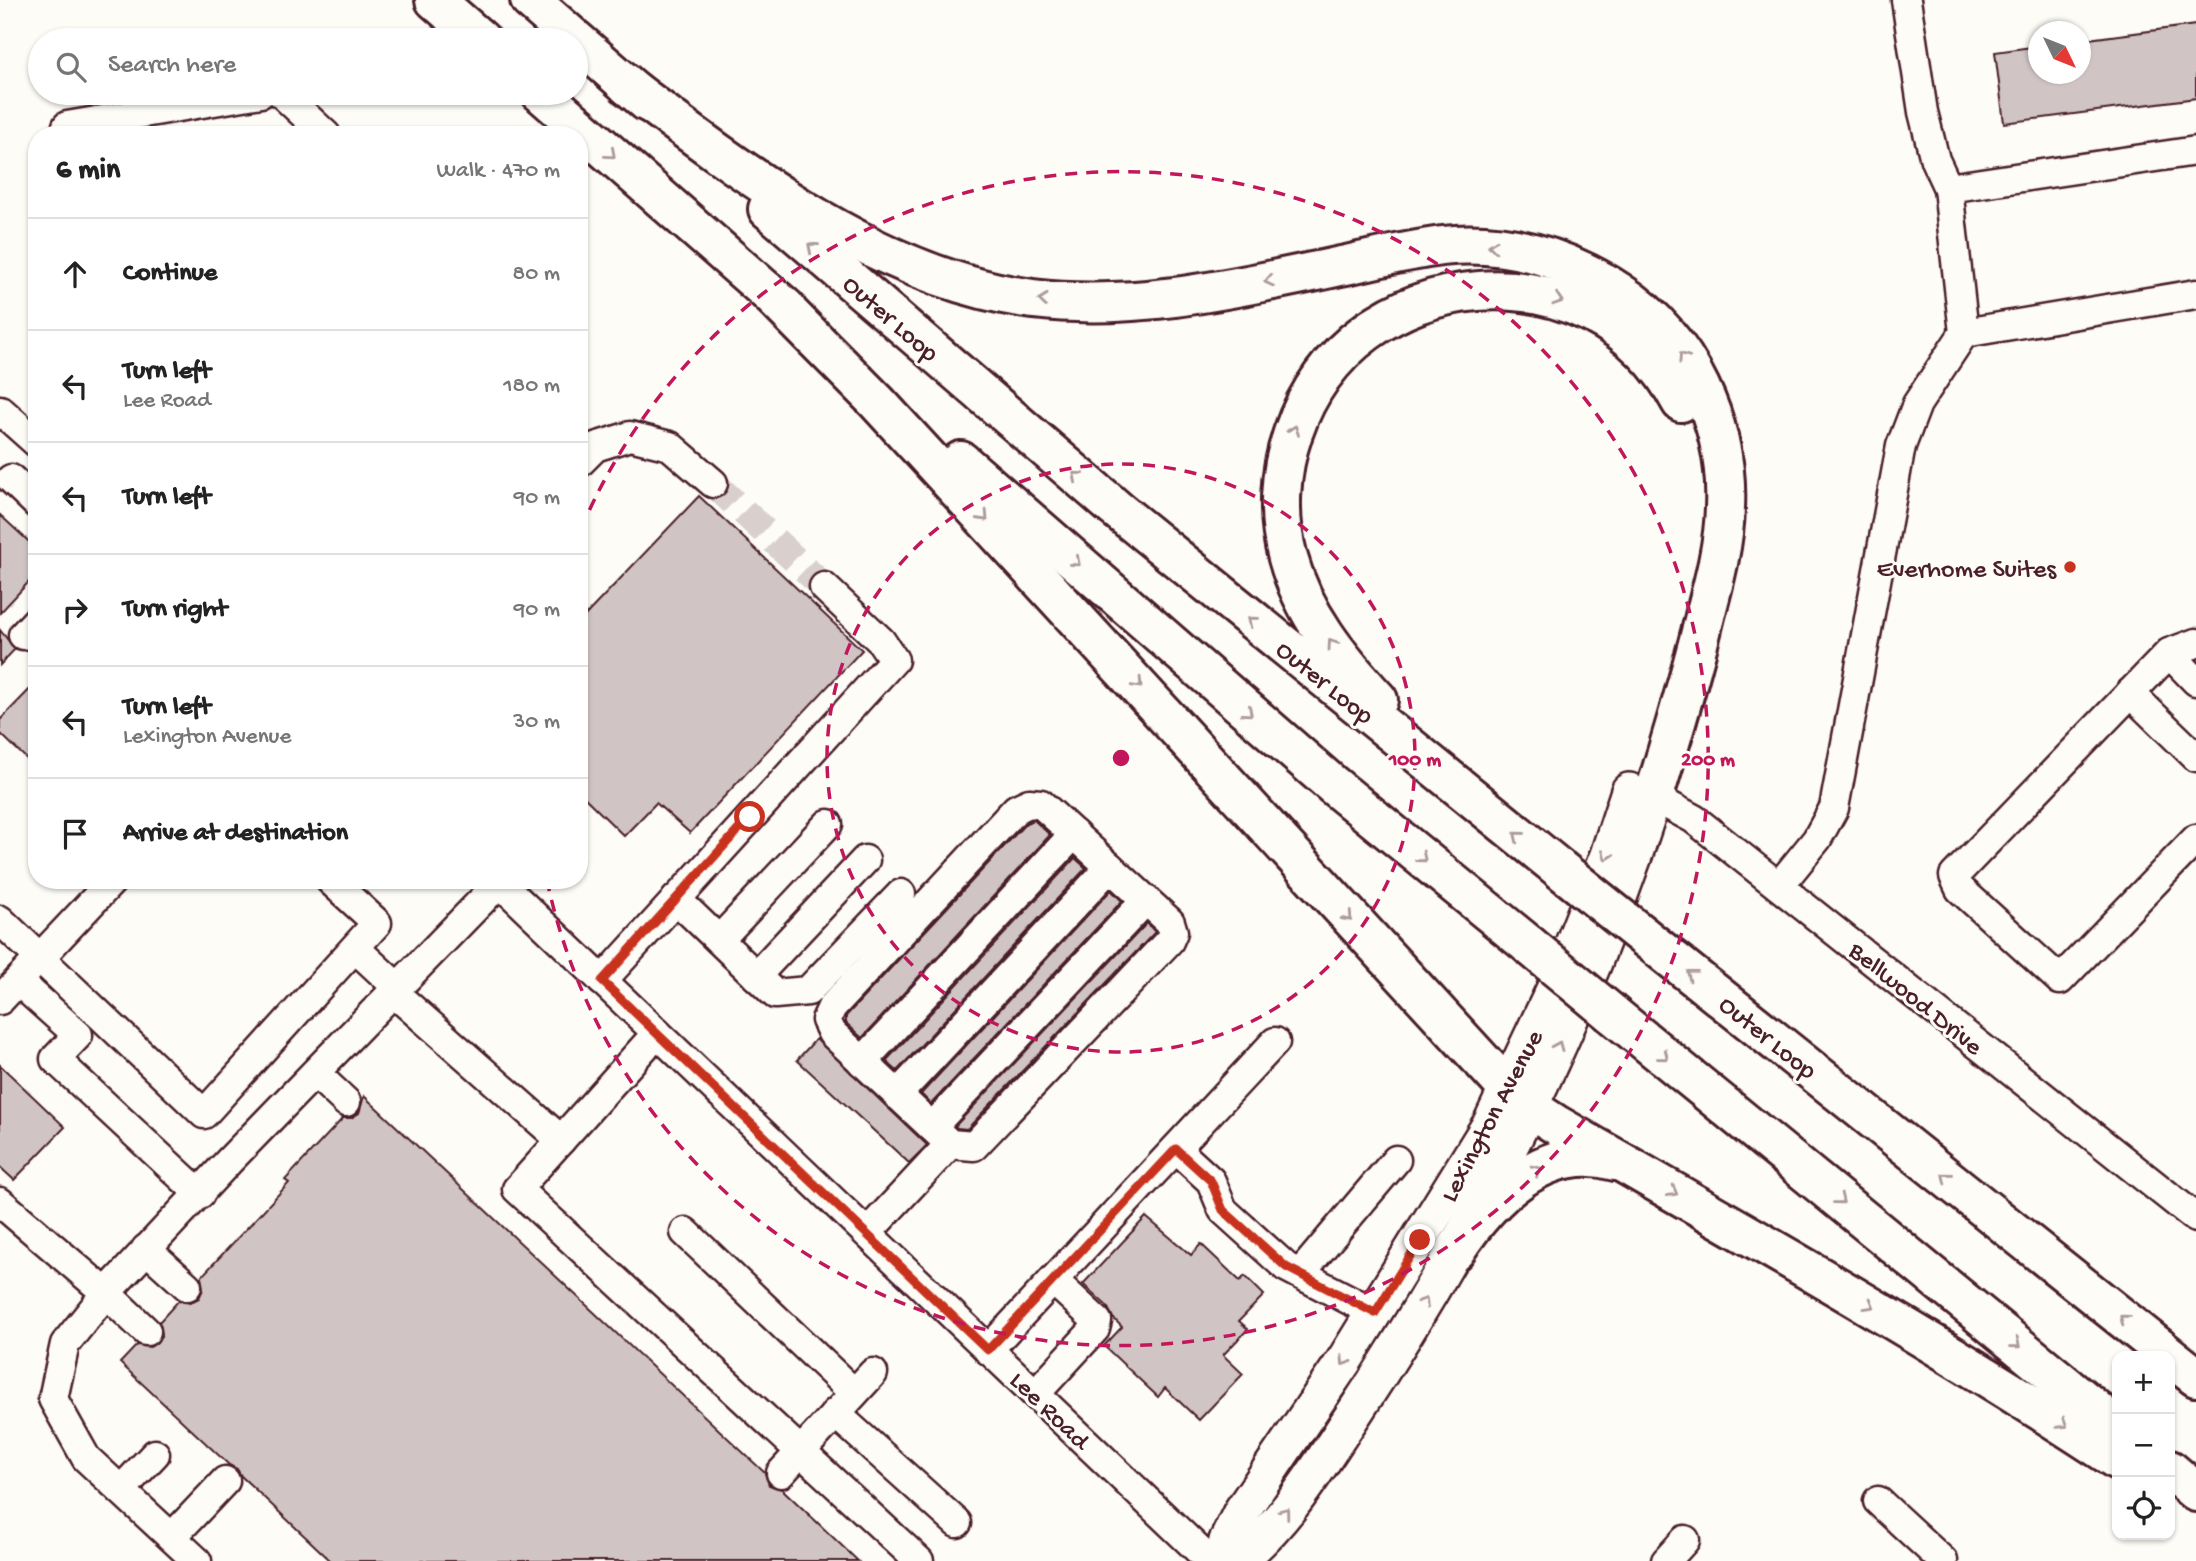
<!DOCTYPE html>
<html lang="en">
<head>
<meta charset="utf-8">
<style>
	:root { --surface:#fff; --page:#f2f2f2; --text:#222; --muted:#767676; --line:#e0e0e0 }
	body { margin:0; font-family:"Gochi Hand",sans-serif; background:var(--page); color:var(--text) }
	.controls { position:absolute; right:21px; bottom:21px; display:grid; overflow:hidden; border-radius:14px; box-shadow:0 2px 5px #0004 }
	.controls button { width:63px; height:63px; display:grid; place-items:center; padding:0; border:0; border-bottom:2px solid var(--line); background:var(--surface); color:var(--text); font:35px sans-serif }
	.compass { position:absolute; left:2028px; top:21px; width:63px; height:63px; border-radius:50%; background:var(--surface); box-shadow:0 2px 5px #0004; rotate:133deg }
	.stop { position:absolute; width:21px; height:21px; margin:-16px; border:5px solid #c8321e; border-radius:50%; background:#fff }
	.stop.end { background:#c8321e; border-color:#fff; box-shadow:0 2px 7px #0008 }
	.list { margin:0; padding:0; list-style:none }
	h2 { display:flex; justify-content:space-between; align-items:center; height:91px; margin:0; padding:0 28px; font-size:30px }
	h2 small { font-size:23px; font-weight:400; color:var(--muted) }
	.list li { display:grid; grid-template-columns:46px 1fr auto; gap:21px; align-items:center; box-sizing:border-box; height:112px; padding:0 28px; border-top:2px solid var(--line) }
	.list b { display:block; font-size:26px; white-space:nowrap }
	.list p { margin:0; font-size:23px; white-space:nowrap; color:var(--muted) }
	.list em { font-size:23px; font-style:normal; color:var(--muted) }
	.icon { flex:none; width:38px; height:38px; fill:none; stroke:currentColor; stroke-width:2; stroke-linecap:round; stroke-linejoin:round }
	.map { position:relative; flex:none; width:2196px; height:1561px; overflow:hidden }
	.search { position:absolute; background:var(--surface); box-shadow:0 2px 5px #0004; left:28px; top:28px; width:560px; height:77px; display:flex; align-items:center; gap:18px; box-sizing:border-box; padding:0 24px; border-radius:38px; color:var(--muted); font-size:26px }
	.panel { position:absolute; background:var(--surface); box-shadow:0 2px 5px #0004; left:28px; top:126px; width:560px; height:763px; border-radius:28px }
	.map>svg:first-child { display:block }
</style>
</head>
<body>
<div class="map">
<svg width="2196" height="1561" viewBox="0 0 2196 1561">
	<rect width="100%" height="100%" fill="#fdfcf7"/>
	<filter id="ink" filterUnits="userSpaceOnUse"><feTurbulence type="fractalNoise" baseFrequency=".0143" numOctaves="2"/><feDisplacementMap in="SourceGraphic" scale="14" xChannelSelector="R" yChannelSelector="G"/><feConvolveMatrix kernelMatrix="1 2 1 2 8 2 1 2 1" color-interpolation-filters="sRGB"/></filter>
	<g filter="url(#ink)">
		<g fill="#d0c5c4" stroke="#4a1f2b" stroke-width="2">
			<polygon points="2196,25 2196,98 2004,123 1995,52 2039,46 2039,74 2081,74 2081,40"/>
			<polygon points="699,496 862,650 690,833 656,803 624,836 579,792 579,622"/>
			<polygon points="0,515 37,549 37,573 0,613"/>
			<polygon points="0,630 15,649 0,665"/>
			<polygon points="37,682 37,769 0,733 0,720"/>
			<polygon points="1034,820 1050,835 862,1038 846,1023 846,1016 1026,823"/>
			<polygon points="1075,858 1086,868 897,1071 886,1061"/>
			<polygon points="1111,890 1122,901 931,1104 921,1094"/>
			<polygon points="1147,923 1155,932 967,1129 957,1128 955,1126"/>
			<polygon points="816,1039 927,1145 909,1163 797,1060"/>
			<polygon points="0,1065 65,1127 14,1180 0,1167"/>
			<polygon points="364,1096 765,1473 769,1485 782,1489 858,1561 331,1561 241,1476 237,1469 229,1465 120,1363 137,1345 150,1347 158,1342 162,1334 159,1322 179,1300 191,1302 199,1298 203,1289 201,1277 289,1183 285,1180 343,1118 351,1118 359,1113"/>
			<polygon points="1146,1217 1191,1255 1201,1244 1240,1281 1245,1276 1264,1295 1239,1321 1248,1329 1223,1355 1243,1374 1199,1420 1165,1388 1158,1397 1104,1346 1122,1327 1113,1318 1107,1306 1083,1284"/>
		</g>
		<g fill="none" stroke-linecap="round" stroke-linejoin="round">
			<polyline stroke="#d9d0ce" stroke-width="28" stroke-dasharray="28 14" stroke-linecap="butt" points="713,483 824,587"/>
			<g stroke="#4a1f2b" stroke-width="33">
				<g id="minor">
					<polyline points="281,93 326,135"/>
					<polyline points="67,126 261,93"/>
					<polyline points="1948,188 2196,151"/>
					<polyline points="1964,333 2196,294"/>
					<polyline points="0,410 37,443"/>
					<polyline points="579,463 595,447 630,436 670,446 713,483"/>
					<polyline points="11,479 37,504"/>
					<polyline points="23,635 37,620"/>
					<polyline points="2196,643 2169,653 1954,876 1960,889 2060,980 2196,839"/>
					<polyline points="2169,653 2196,681"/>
					<polyline points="2130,693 2196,757"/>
					<polyline points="1635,793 1668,805 1694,819 2196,1218"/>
					<polyline points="497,880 1210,1561"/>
					<polyline points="1779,886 1817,839 1834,808 1901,446 1917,404 1964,333 1948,188 1935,160 1923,112 1906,0"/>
					<polyline points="676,899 775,994 808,991 901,894"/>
					<polyline points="0,920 204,1114 377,923 330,880"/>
					<polyline points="719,940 828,824"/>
					<polyline points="355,948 397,987"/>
					<polyline points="756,976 865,860"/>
					<polyline points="18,981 78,1035 55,1059 200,1194"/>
					<polyline points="602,981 894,660 881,641 824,587"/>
					<polyline points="393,992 561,1140"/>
					<polyline points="0,1000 113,880"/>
					<polyline points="657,1033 517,1189 919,1561"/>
					<polyline points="862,1062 1074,834"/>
					<polyline points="315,1073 346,1102"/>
					<polyline points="897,1095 1110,867"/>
					<polyline points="932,1127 1146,900"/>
					<polyline points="1176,1149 1211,1181 1223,1210 1286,1267 1375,1313"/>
					<polyline points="0,1202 106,1293 146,1331"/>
					<polyline points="685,1232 854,1393"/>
					<polyline points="867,1233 950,1144 832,1033 826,1020 832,1007 1016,809 1029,803 1041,804 1170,922 1173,932 1169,941 974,1146 950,1144"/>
					<polyline points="146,1249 187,1286"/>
					<polyline points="1300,1274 1396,1160"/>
					<polyline points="988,1350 1275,1042"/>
					<polyline points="1035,1394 1095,1329 1097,1321 1053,1280"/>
					<polyline points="835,1413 957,1523"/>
					<polyline points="781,1473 873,1373"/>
					<polyline points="121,1490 155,1454"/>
					<polyline points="1878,1501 1943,1561"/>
					<polyline points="172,1537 225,1481"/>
					<polyline points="197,1561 86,1458 53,1399 65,1344 106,1293 230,1160 499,883"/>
					<polyline points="1666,1561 1685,1540"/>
				</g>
			</g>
			<g stroke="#4a1f2b" stroke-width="40">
				<g id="major">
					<polyline points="1223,1561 1227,1541 1241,1512 1344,1361 1491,1123 1560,977 1608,855 1629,791"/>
					<path d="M1237,1561C1287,1522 1320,1464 1355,1412C1481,1222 1584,1016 1653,799"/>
				</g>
			</g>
			<g stroke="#4a1f2b" stroke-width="44">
				<g id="highway">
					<polyline points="435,0 481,40"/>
					<polyline points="530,0 647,102"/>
					<path d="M628,86C745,175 884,280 1033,299C1140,312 1243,286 1346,265C1378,258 1410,250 1442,246C1505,239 1566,257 1619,292C1689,338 1729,425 1725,508C1724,543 1715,578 1706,612C1691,675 1672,737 1653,799"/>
					<polyline points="541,93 786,308"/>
					<polyline points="768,209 1115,508 1560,869"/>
					<path d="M767,291L877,402L1518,1100L1555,1124C1745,1233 1935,1340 2117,1460"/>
					<polyline points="961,461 1333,785 1529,945"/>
					<path d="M1378,700C1340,659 1303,613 1288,558C1277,518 1279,473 1293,433C1352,259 1595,239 1681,402"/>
					<polyline points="1642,935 2196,1377"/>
					<polyline points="1611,1013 2117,1427"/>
					<path d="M1455,1251C1489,1199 1545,1140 1615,1161"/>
					<polyline points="2170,1470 2196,1492"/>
				</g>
			</g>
			<use href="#minor" stroke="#fdfcf7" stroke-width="28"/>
			<use href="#major" stroke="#fdfcf7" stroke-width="35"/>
			<use href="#highway" stroke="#fdfcf7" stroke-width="38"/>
			<g stroke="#4a1f2b" stroke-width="44" stroke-linecap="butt">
				<g id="highway-bridge">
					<polyline points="1560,869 1642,935"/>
					<polyline points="1529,945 1611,1013"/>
				</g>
			</g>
			<use href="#highway-bridge" stroke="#fdfcf7" stroke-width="38"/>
		</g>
		<defs><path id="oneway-chevron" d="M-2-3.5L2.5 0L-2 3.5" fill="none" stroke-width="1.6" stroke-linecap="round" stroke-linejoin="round" transform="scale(1.75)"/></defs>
		<g stroke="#ac999b">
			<use href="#oneway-chevron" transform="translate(611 154) rotate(41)"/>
			<use href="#oneway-chevron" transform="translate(1493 246) rotate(-175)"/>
			<use href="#oneway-chevron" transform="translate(812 247) rotate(-139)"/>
			<use href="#oneway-chevron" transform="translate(1269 281) rotate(168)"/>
			<use href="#oneway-chevron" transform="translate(1043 300) rotate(-174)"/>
			<use href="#oneway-chevron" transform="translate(1558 300) rotate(18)"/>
			<use href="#oneway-chevron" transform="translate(1683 357) rotate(-124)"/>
			<use href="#oneway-chevron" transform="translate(1294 430) rotate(-70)"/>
			<use href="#oneway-chevron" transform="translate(1077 476) rotate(-139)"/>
			<use href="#oneway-chevron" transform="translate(984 517) rotate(47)"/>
			<use href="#oneway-chevron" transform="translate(1076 562) rotate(41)"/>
			<use href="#oneway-chevron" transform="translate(1252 621) rotate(-141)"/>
			<use href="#oneway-chevron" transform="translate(1332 644) rotate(-125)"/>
			<use href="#oneway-chevron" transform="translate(1138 684) rotate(47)"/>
			<use href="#oneway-chevron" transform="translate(1248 712) rotate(41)"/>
			<use href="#oneway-chevron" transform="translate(1518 836) rotate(-141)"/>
			<use href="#oneway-chevron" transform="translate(1607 856) rotate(110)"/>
			<use href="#oneway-chevron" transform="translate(1422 858) rotate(39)"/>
			<use href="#oneway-chevron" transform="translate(1348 917) rotate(48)"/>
			<use href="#oneway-chevron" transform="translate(1691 974) rotate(-142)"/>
			<use href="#oneway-chevron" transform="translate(1558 1046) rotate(-66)"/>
			<use href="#oneway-chevron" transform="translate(1664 1056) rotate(39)"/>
			<use href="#oneway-chevron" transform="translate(1537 1170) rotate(-26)"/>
			<use href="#oneway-chevron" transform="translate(1946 1177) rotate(-141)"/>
			<use href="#oneway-chevron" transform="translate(1673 1192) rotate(30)"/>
			<use href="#oneway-chevron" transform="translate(1840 1200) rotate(39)"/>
			<use href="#oneway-chevron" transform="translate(1424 1302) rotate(-59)"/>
			<use href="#oneway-chevron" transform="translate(1870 1305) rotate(30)"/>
			<use href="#oneway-chevron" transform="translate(2124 1319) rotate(-141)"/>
			<use href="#oneway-chevron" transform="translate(2016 1344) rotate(39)"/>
			<use href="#oneway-chevron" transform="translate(1345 1361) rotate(123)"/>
			<use href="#oneway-chevron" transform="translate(2063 1424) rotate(33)"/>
			<use href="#oneway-chevron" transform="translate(1285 1512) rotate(-53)"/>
		</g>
	</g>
	<g fill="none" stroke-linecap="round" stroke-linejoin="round" filter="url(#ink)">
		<polyline stroke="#c8321e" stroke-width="9" points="750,817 602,981 988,1350 1176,1149 1211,1181 1223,1210 1286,1267 1375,1313 1420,1240"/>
	</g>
	<g fill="none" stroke="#c2185b" stroke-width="3.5" stroke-dasharray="12 9">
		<circle cx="1121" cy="758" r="294"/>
		<path d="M581 529A587 587 0 1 1 548 885"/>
	</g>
	<circle fill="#c8321e" stroke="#fdfcf7" stroke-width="2.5" cx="2070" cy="567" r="7"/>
	<g text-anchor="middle" stroke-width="6" stroke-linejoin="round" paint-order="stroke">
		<g font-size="26" fill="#4a1f2b" stroke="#fdfcf7">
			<text transform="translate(892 317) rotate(41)" y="9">Outer Loop</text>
			<text transform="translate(1326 681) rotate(39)" y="9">Outer Loop</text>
			<text transform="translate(1917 997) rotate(39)" y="9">Bellwood Drive</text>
			<text transform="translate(1769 1036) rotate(39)" y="9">Outer Loop</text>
			<text transform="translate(1490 1115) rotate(-62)" y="9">Lexington Avenue</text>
			<text transform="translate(1051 1409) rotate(44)" y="9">Lee Road</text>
		</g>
		<g font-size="26" fill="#4a1f2b" stroke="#fdfcf7" text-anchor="end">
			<text x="2056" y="576">Everhome Suites</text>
		</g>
	</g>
	<circle cx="1121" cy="758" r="10" fill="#c2185b" stroke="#fdfcf7" stroke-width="3.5"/>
	<g font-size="21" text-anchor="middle" font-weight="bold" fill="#c2185b" stroke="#fdfcf7" stroke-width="6" stroke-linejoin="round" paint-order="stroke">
		<text x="1415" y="765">100 m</text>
		<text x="1708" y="765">200 m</text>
	</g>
</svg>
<div class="controls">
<button>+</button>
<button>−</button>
<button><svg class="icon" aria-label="locate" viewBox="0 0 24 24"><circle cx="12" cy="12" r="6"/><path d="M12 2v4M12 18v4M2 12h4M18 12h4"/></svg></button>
</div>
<svg class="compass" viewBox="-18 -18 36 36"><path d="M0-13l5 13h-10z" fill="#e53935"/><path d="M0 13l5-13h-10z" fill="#767676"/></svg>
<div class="stop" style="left:750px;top:817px"></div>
<div class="stop end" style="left:1420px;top:1240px"></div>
<div class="search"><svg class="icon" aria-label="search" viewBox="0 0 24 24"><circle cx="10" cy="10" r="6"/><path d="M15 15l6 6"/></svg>Search here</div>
<section class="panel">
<h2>6 min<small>Walk · 470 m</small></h2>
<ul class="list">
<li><svg class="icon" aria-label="ahead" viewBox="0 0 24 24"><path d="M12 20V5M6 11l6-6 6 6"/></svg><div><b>Continue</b></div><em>80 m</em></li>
<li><svg class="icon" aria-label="left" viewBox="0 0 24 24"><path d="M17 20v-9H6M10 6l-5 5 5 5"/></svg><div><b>Turn left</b><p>Lee Road</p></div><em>180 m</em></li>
<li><svg class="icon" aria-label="left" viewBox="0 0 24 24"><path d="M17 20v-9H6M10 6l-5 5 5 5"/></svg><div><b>Turn left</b></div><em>90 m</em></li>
<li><svg class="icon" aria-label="right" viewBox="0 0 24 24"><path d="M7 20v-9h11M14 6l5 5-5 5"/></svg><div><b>Turn right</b></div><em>90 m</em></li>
<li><svg class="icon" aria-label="left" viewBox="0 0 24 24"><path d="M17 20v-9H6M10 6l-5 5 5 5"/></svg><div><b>Turn left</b><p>Lexington Avenue</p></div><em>30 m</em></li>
<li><svg class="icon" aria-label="arrive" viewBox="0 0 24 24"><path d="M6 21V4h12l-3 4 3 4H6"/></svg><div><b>Arrive at destination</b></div></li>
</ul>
</section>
</div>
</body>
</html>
